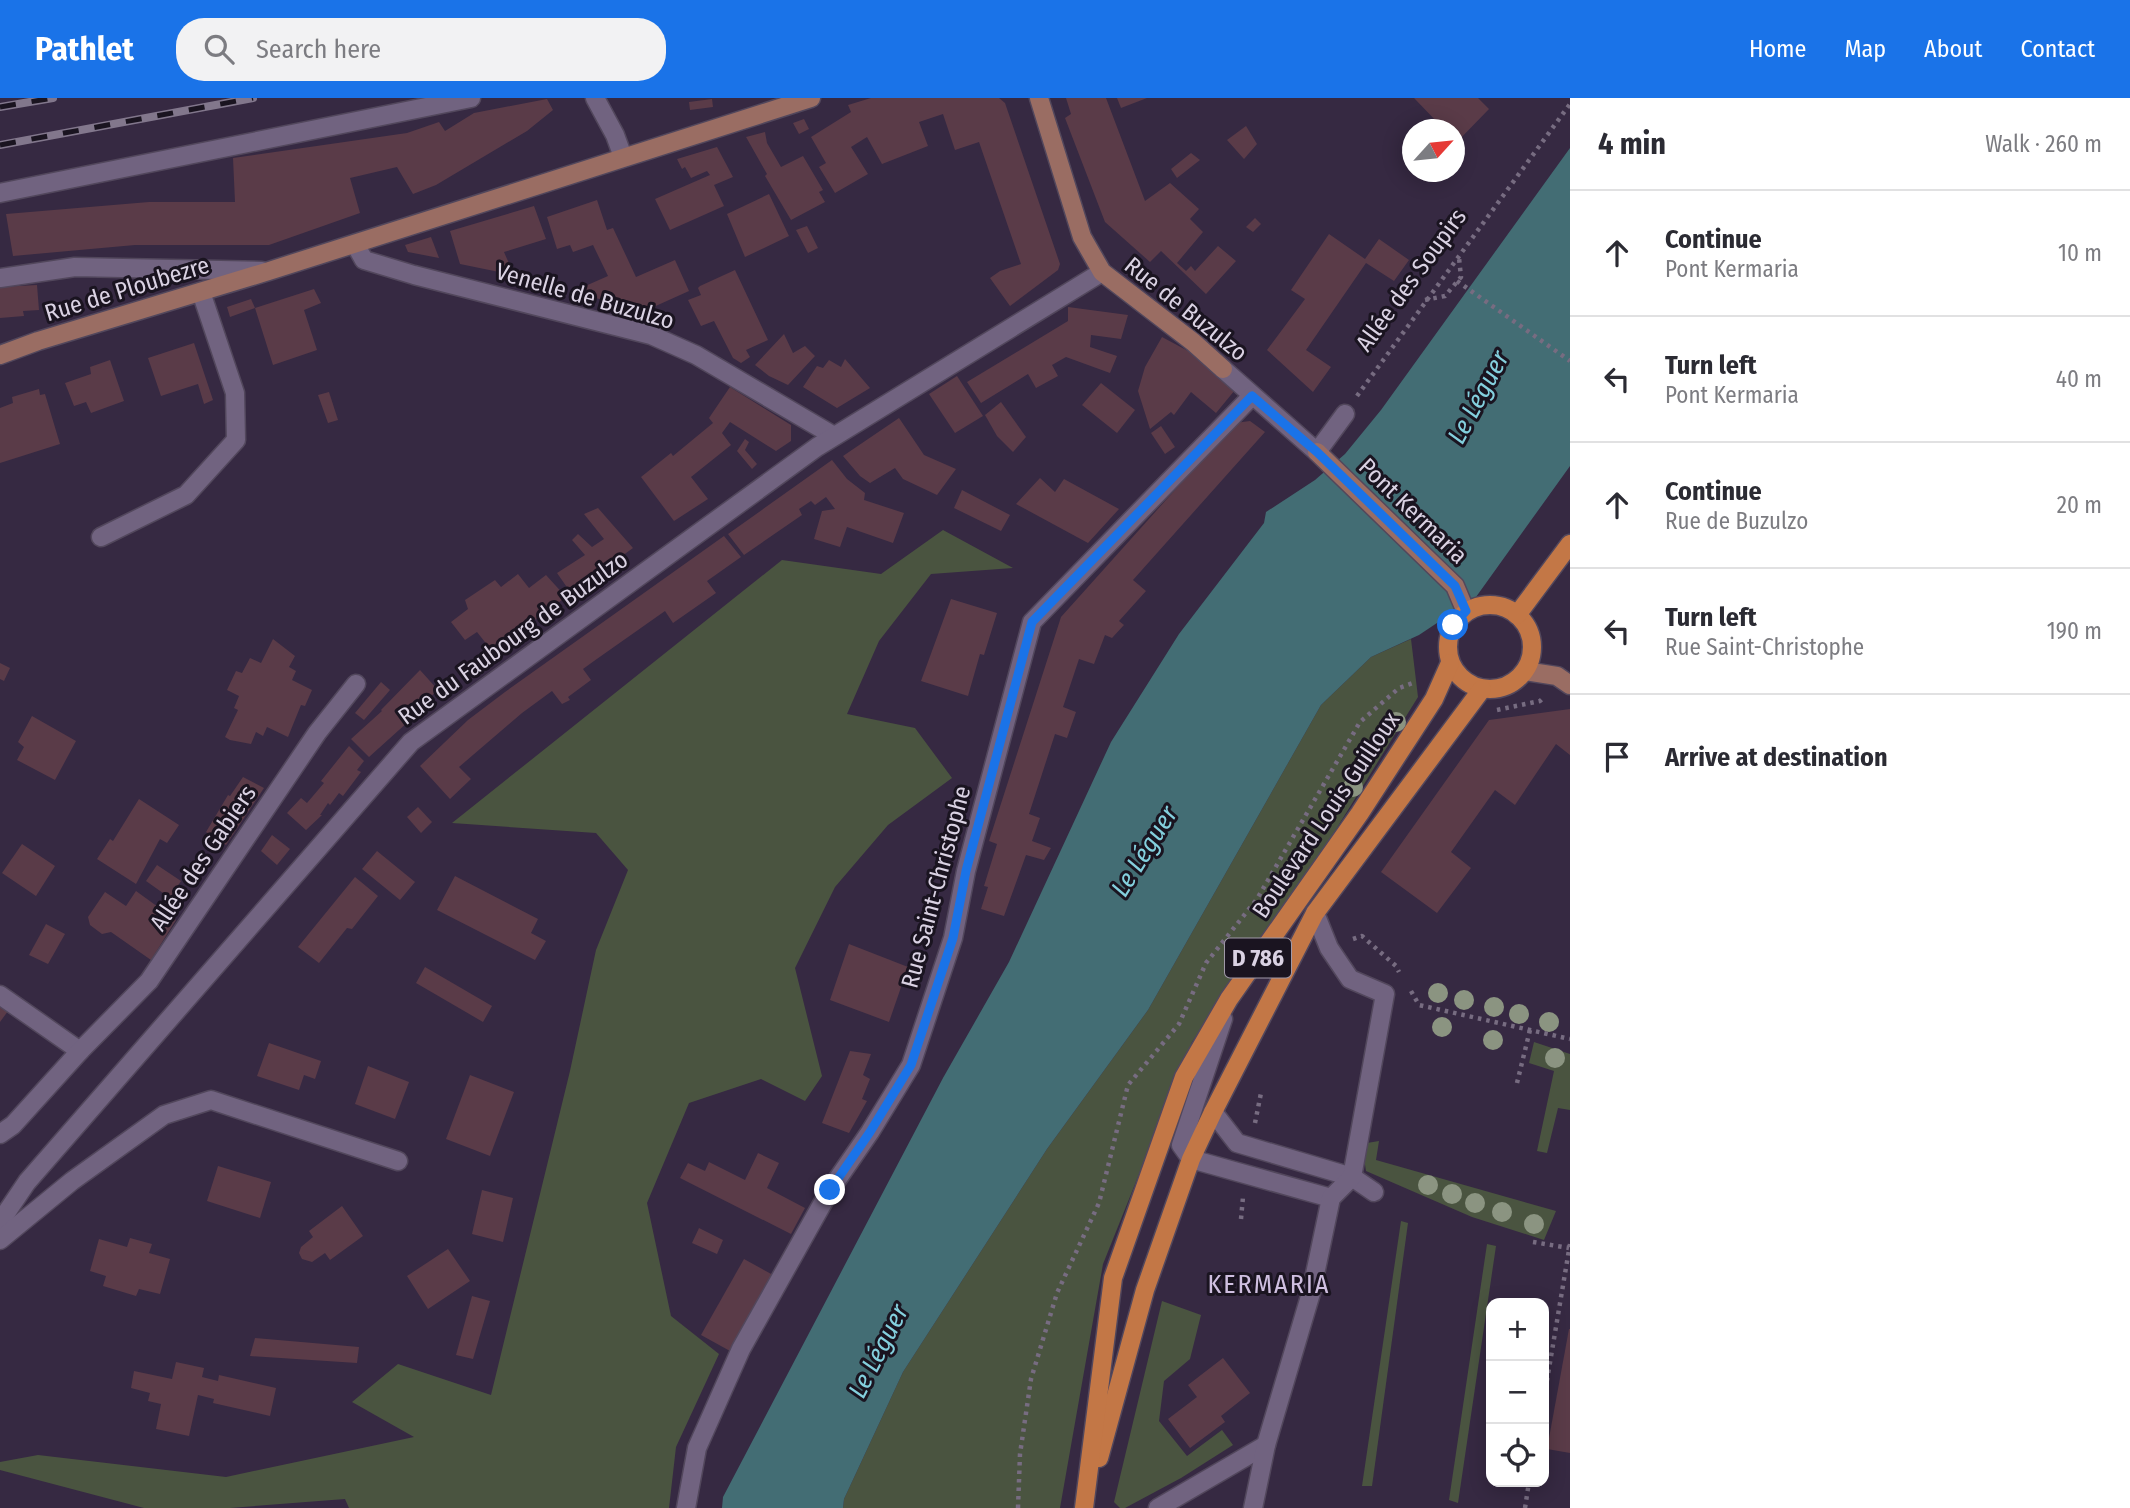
<!DOCTYPE html>
<html lang="en">
<head>
<meta charset="utf-8">
<style>
	:root { --surface:#fff; --page:#f2f2f3; --text:#2b2b33; --muted:#7c7c81; --line:#e1e1e2; --accent:#1a73e8 }
	body { margin:0; font-family:"Fira Sans Condensed",sans-serif; background:var(--page); color:var(--text) }
	.controls { position:absolute; right:21px; bottom:21px; display:grid; overflow:hidden; border-radius:14px; box-shadow:0 4px 18px #0003 }
	.controls button { width:63px; height:63px; display:grid; place-items:center; padding:0; border:0; border-bottom:2px solid var(--line); background:var(--surface); color:var(--text); font:35px sans-serif }
	.compass { position:absolute; left:1402px; top:21px; width:63px; height:63px; border-radius:50%; background:var(--surface); box-shadow:0 4px 18px #0003; rotate:63deg }
	.stop { position:absolute; width:21px; height:21px; margin:-16px; border:5px solid #1a73e8; border-radius:50%; background:#fff }
	.stop.end { background:#1a73e8; border-color:#fff; box-shadow:0 2px 7px #0008 }
	.list { margin:0; padding:0; list-style:none }
	h2 { display:flex; justify-content:space-between; align-items:center; height:91px; margin:0; padding:0 28px; font-size:30px }
	h2 small { font-size:23px; font-weight:400; color:var(--muted) }
	.list li { display:grid; grid-template-columns:46px 1fr auto; gap:21px; align-items:center; box-sizing:border-box; height:126px; padding:0 28px; border-top:2px solid var(--line) }
	.list b { display:block; font-size:26px; white-space:nowrap }
	.list p { margin:0; font-size:23px; white-space:nowrap; color:var(--muted) }
	.list em { font-size:23px; font-style:normal; color:var(--muted) }
	.icon { flex:none; width:38px; height:38px; fill:none; stroke:currentColor; stroke-width:2; stroke-linecap:round; stroke-linejoin:round }
	.map { position:relative; flex:none; width:1570px; height:1410px; overflow:hidden }
	header { display:flex; align-items:center; gap:42px; box-sizing:border-box; height:98px; padding:0 35px; background:var(--accent); color:#fff }
	header strong { font-size:33px }
	nav { display:flex; gap:38px; margin-inline-start:auto; font-size:24px }
	.search { width:490px; height:63px; background:var(--page); display:flex; align-items:center; gap:18px; box-sizing:border-box; padding:0 24px; border-radius:28px; color:var(--muted); font-size:26px }
	main { display:flex }
	aside { flex:1; background:var(--surface) }
	.map>svg:first-child { display:block }
</style>
</head>
<body>
<header>
<strong>Pathlet</strong>
<div class="search"><svg class="icon" aria-label="search" viewBox="0 0 24 24"><circle cx="10" cy="10" r="6"/><path d="M15 15l6 6"/></svg>Search here</div>
<nav><a>Home</a><a>Map</a><a>About</a><a>Contact</a></nav>
</header>
<main>
<div class="map">
<svg width="1570" height="1410" viewBox="0 0 1570 1410">
	<rect width="100%" height="100%" fill="#362942"/>
	<g fill="#4a5440">
		<polygon points="943,432 1013,470 931,476 879,543 847,616 915,630 952,680 888,727 835,789 795,870 822,978 805,1003 761,981 689,1005 647,1105 671,1218 719,1256 676,1349 669,1410 349,1410 345,1401 230,1410 144,1410 0,1372 0,1364 38,1357 226,1379 414,1339 352,1304 398,1266 491,1297 570,973 596,852 628,772 596,735 452,725 782,462 881,476"/>
		<polygon points="1411,541 1418,599 1317,762 1192,944 1103,1166 1060,1410 843,1410 844,1401 903,1274 1047,1051 1148,912 1321,607 1371,559"/>
		<polygon points="1534,944 1570,956 1570,1012 1558,1010 1547,1055 1537,1053 1554,973 1529,965"/>
		<polygon points="1379,1043 1376,1062 1556,1113 1544,1142 1472,1119 1366,1073 1364,1060 1367,1045"/>
		<polygon points="1401,1123 1408,1125 1372,1388 1362,1388"/>
		<polygon points="1487,1146 1496,1148 1458,1405 1449,1402"/>
		<polygon points="1162,1203 1201,1217 1190,1261 1164,1283 1159,1323 1187,1358 1222,1332 1233,1347 1181,1380 1125,1410 1120,1410 1114,1404"/>
	</g>
	<polygon fill="#436d74" points="1570,50 1570,368 1476,499 1419,537 1371,559 1321,607 1148,912 1047,1051 903,1274 844,1401 843,1410 722,1410 723,1399 943,980 1009,864 1111,644 1179,536 1264,425 1266,414 1315,382 1345,356 1381,312"/>
	<g fill="#5a3b48">
		<polygon points="871,0 999,0 1005,5 1060,166 1058,172 1010,208 990,180 1000,173 1021,166 979,44 955,52 943,16 919,24 928,48 882,66 867,39 851,49 868,76 835,95 819,69 826,65 811,39 851,14 848,7"/>
		<polygon points="1066,0 1106,0 1145,103 1170,85 1199,111 1190,121 1203,134 1177,165 1186,173 1191,168 1195,173 1218,148 1236,163 1206,196 1161,153 1150,164 1105,124 1065,20 1071,16"/>
		<polygon points="1117,0 1147,0 1121,10"/>
		<polygon points="1414,0 1478,0 1489,11 1455,46 1455,32 1438,32 1436,30 1439,26"/>
		<polygon points="547,1 553,12 527,33 436,87 413,96 397,69 350,80 360,115 269,147 135,147 13,158 6,116 149,104 235,104 233,60 407,35 439,24 445,33 474,15"/>
		<polygon points="712,1 713,9 690,12 689,4"/>
		<polygon points="804,21 809,31 799,36 793,25"/>
		<polygon points="1246,28 1257,46 1244,61 1227,42"/>
		<polygon points="765,34 767,45 781,69 803,58 823,92 819,94 825,104 791,122 765,78 767,76 746,39"/>
		<polygon points="717,49 733,79 714,87 724,108 670,132 655,101 710,77 707,73 691,80 685,69 682,71 677,61"/>
		<polygon points="1191,55 1200,62 1177,80 1171,71"/>
		<polygon points="769,96 789,138 745,159 727,116"/>
		<polygon points="597,102 607,132 613,130 636,179 675,162 689,193 649,211 652,218 587,197 583,189 608,178 593,147 573,154 570,147 557,151 547,119"/>
		<polygon points="534,108 546,141 504,154 514,177 460,166 450,133"/>
		<polygon points="1255,120 1261,126 1253,134 1246,129"/>
		<polygon points="807,128 818,150 808,155 796,132"/>
		<polygon points="1329,136 1365,161 1379,141 1409,162 1394,183 1366,165 1306,252 1331,269 1313,294 1267,252 1305,201 1291,192"/>
		<polygon points="431,139 439,160 408,154 405,147"/>
		<polygon points="735,172 768,242 746,252 750,259 741,265 733,260 714,223 701,228 688,202 701,197 698,190 700,188"/>
		<polygon points="37,187 39,212 23,213 24,218 0,220 0,189"/>
		<polygon points="314,191 321,205 304,212 317,252 273,267 255,210"/>
		<polygon points="251,201 255,210 230,219 227,209"/>
		<polygon points="1068,209 1128,217 1121,241 1091,237 1090,249 1117,258 1110,275 1066,259 1052,267 1058,278 1036,290 1028,276 981,305 967,284 1068,223"/>
		<polygon points="784,236 793,255 805,248 815,258 788,287 769,278 755,267"/>
		<polygon points="1162,239 1190,254 1235,292 1216,315 1191,294 1174,317 1171,314 1150,331 1138,293 1145,269"/>
		<polygon points="194,245 213,302 204,306 198,286 161,298 148,260"/>
		<polygon points="845,261 870,290 837,310 803,289 817,268 823,270 829,262 841,269"/>
		<polygon points="110,262 124,303 91,315 86,304 74,308 65,285 91,276 90,269"/>
		<polygon points="957,278 983,318 955,335 929,296"/>
		<polygon points="1101,285 1135,312 1117,335 1082,307"/>
		<polygon points="730,289 791,327 791,343 776,353 730,324 722,335 731,347 691,379 708,401 674,423 641,379 671,355 673,358 713,325 709,320"/>
		<polygon points="39,291 40,297 45,296 60,346 0,365 0,310 13,305 12,299"/>
		<polygon points="329,294 338,322 328,325 318,297"/>
		<polygon points="1001,304 1026,339 1013,354 997,338 985,317"/>
		<polygon points="899,320 924,357 956,371 937,397 903,381 895,370 870,385 860,378 843,358"/>
		<polygon points="1250,323 1265,334 1133,482 1146,493 1119,523 1124,527 1112,540 1105,537 1094,566 1079,561 1063,609 1076,614 1067,640 1055,636 1029,716 1040,720 1032,743 1051,750 1044,762 1026,757 1004,818 981,811 988,789 984,788 997,746 989,743 1061,519 1235,325"/>
		<polygon points="1161,328 1175,349 1165,356 1151,335"/>
		<polygon points="745,341 749,344 745,352 757,366 752,371 737,353"/>
		<polygon points="832,362 847,381 865,395 864,402 904,415 893,445 847,429 840,449 814,441 822,413 835,411 826,399 815,407 811,403 799,411 802,417 744,457 728,436"/>
		<polygon points="1040,380 1055,394 1064,381 1119,411 1088,445 1016,406"/>
		<polygon points="962,392 1010,417 1001,433 954,410"/>
		<polygon points="598,410 633,450 571,495 557,475 585,457 572,442 578,436 592,449 604,441 584,416"/>
		<polygon points="724,438 741,459 707,483 716,495 673,525 665,513 594,563 583,571 591,582 568,599 570,602 562,606 552,593 522,615 459,669 471,681 450,701 420,668 468,622 505,594"/>
		<polygon points="518,476 529,490 546,477 566,499 492,553 477,534 465,542 451,524 468,511 465,502 495,482 501,489"/>
		<polygon points="951,501 997,515 984,557 980,556 968,598 921,583"/>
		<polygon points="273,541 295,558 289,569 296,573 292,582 312,592 305,608 301,607 288,639 267,629 263,638 256,634 251,646 230,642 225,639 238,612 234,610 239,598 227,592 236,573 242,575 250,560 261,565"/>
		<polygon points="0,565 10,570 4,583 0,581"/>
		<polygon points="420,572 438,592 417,611 419,614 369,659 351,641 382,613 381,612"/>
		<polygon points="381,584 390,592 364,622 355,615"/>
		<polygon points="1570,611 1570,657 1556,646 1515,707 1495,692 1451,754 1471,770 1437,815 1381,774 1489,622"/>
		<polygon points="32,618 76,643 55,682 17,662 24,649 18,644"/>
		<polygon points="349,648 364,663 357,672 361,674 343,698 339,695 330,707 328,705 320,717 322,717 306,732 287,715 301,700 307,705 324,685 321,683"/>
		<polygon points="243,679 264,690 226,747 206,734 228,697 230,698"/>
		<polygon points="139,701 179,727 167,745 160,741 136,786 97,761 110,741 113,743"/>
		<polygon points="418,709 432,724 421,735 407,719"/>
		<polygon points="272,737 290,751 277,767 261,753"/>
		<polygon points="22,746 55,768 36,798 2,775"/>
		<polygon points="377,753 415,784 400,802 362,771"/>
		<polygon points="157,767 181,783 170,800 146,783"/>
		<polygon points="455,778 538,821 531,835 546,843 535,862 437,812"/>
		<polygon points="355,779 378,798 352,831 347,830 319,865 298,849"/>
		<polygon points="136,793 176,822 151,862 111,834 102,836 90,827 88,819 105,794 126,808"/>
		<polygon points="46,826 65,836 48,866 29,857"/>
		<polygon points="849,846 908,869 889,924 830,902"/>
		<polygon points="425,869 492,908 483,924 416,885"/>
		<polygon points="0,908 8,913 0,924"/>
		<polygon points="269,945 321,963 315,981 304,977 299,992 257,978"/>
		<polygon points="850,953 871,956 863,977 870,981 862,1001 867,1003 849,1035 822,1025"/>
		<polygon points="368,968 409,984 395,1021 355,1006"/>
		<polygon points="470,977 514,994 490,1058 446,1041"/>
		<polygon points="758,1055 779,1065 767,1090 805,1110 791,1136 680,1080 688,1065 705,1073 709,1064 745,1082"/>
		<polygon points="218,1068 271,1084 260,1120 207,1103"/>
		<polygon points="482,1092 513,1100 503,1144 472,1136"/>
		<polygon points="342,1108 363,1138 330,1162 325,1155 312,1164 302,1161 299,1155 301,1149 313,1139 309,1133"/>
		<polygon points="699,1130 723,1142 717,1156 692,1145"/>
		<polygon points="130,1140 152,1146 149,1155 170,1161 160,1196 139,1191 136,1198 103,1188 106,1178 90,1173 99,1141 127,1149"/>
		<polygon points="448,1151 470,1183 428,1211 407,1178"/>
		<polygon points="744,1161 773,1177 730,1253 701,1237"/>
		<polygon points="472,1198 490,1203 473,1261 456,1257"/>
		<polygon points="1569,1231 1570,1231 1570,1355 1547,1351"/>
		<polygon points="255,1240 359,1249 357,1265 250,1258"/>
		<polygon points="1223,1260 1250,1295 1221,1318 1225,1324 1190,1350 1168,1321 1197,1299 1188,1287"/>
		<polygon points="176,1264 204,1270 202,1279 218,1283 219,1277 276,1290 270,1318 213,1305 214,1301 198,1297 189,1338 156,1331 161,1306 148,1303 150,1295 131,1290 134,1273 172,1281"/>
	</g>
	<g fill="none" stroke-linecap="round" stroke-linejoin="round">
		<g stroke="#52475c" stroke-width="21">
			<g id="lane">
				<polyline points="101,439 186,397 236,342 235,295 201,194"/>
				<polyline points="1223,921 1181,1047 1191,1061 1331,1100"/>
				<polyline points="1213,1014 1237,1045 1352,1079 1374,1094"/>
				<polyline points="1158,1410 1266,1347"/>
				<polyline points="1253,1410 1266,1347 1311,1195 1331,1100 1352,1079 1385,896 1350,881 1329,850 1315,815"/>
			</g>
		</g>
		<g stroke="#52475c" stroke-width="21">
			<g id="street">
				<polyline points="595,0 615,37 623,59"/>
				<polyline points="0,95 471,0"/>
				<polyline points="355,146 364,162 414,177 651,237 696,257 834,338"/>
				<polyline points="0,180 75,169 262,173"/>
				<polyline points="1223,271 1317,354 1345,316"/>
				<polyline points="0,897 80,953"/>
				<polyline points="0,1036 13,1027 80,953 149,883 317,635 356,586"/>
				<polyline points="0,1124 27,1084 411,644 817,349 1102,174"/>
				<polyline points="0,1142 72,1083 164,1017 211,1002 398,1063"/>
				<polyline points="686,1410 697,1350 741,1251 830,1092 870,1034 911,967 953,840 966,773 1032,524 1252,298"/>
			</g>
		</g>
		<g stroke="#52475c" stroke-width="21">
			<g id="secondary">
				<polyline points="1039,0 1082,139 1102,174 1193,244 1223,271"/>
				<polyline points="0,257 38,243 269,173 811,0"/>
				<polyline points="1317,354 1455,488 1466,514"/>
				<polyline points="1525,573 1557,578 1570,587"/>
			</g>
		</g>
		<g stroke="#52475c" stroke-width="21">
			<g id="primary">
				<circle cx="1490" cy="549" r="42"/>
				<polyline points="1517,517 1570,446"/>
				<polyline points="1099,1360 1145,1192 1191,1061 1213,1014 1315,815 1482,591"/>
				<polyline points="1084,1410 1113,1180 1184,979 1229,901 1360,715 1434,601 1450,565"/>
			</g>
		</g>
		<g stroke="#776c81" stroke-width="4.5" stroke-dasharray="3.5 5" stroke-linecap="butt">
			<polyline points="1457,183 1570,263"/>
			<polyline points="1425,202 1445,198 1461,179 1459,160"/>
			<polyline points="1357,298 1570,6"/>
			<polyline points="1497,612 1540,603 1542,601"/>
			<polyline points="1353,841 1362,838 1396,868 1399,874"/>
			<polyline points="1411,893 1419,907 1570,941"/>
			<polyline points="1517,985 1530,932"/>
			<polyline points="1255,1025 1261,995"/>
			<polyline points="1241,1121 1243,1099"/>
			<polyline points="1533,1144 1569,1150"/>
			<polyline points="1544,1300 1570,1146"/>
			<polyline points="1018,1410 1020,1356 1031,1281 1057,1195 1099,1105 1128,987 1179,926 1206,865 1257,801 1360,624 1399,590 1413,585"/>
			<polyline points="1525,1410 1529,1384"/>
		</g>
		<use href="#lane" stroke="#716380" stroke-width="18"/>
		<use href="#street" stroke="#716380" stroke-width="18"/>
		<use href="#secondary" stroke="#9a6d63" stroke-width="18"/>
		<use href="#primary" stroke="#c37746" stroke-width="18"/>
		<g stroke="#82778c" stroke-width="8">
			<g id="rail">
				<polyline points="0,9 53,0"/>
				<polyline points="0,47 253,0"/>
			</g>
		</g>
		<use href="#rail" stroke="#1a1420" stroke-width="5" stroke-dasharray="16" stroke-linecap="butt"/>
	</g>
	<g fill="#8b9481">
		<circle cx="1396" cy="624" r="10"/>
		<circle cx="1353" cy="689" r="10"/>
		<circle cx="1438" cy="895" r="10"/>
		<circle cx="1464" cy="902" r="10"/>
		<circle cx="1494" cy="909" r="10"/>
		<circle cx="1519" cy="916" r="10"/>
		<circle cx="1549" cy="924" r="10"/>
		<circle cx="1442" cy="929" r="10"/>
		<circle cx="1493" cy="942" r="10"/>
		<circle cx="1555" cy="960" r="10"/>
		<circle cx="1428" cy="1087" r="10"/>
		<circle cx="1452" cy="1096" r="10"/>
		<circle cx="1475" cy="1105" r="10"/>
		<circle cx="1502" cy="1114" r="10"/>
		<circle cx="1534" cy="1126" r="10"/>
	</g>
	<g fill="none" stroke-linecap="round" stroke-linejoin="round">
		<polyline stroke="#1a73e8" stroke-width="9" points="830,1092 870,1034 911,967 953,840 966,773 1032,524 1252,298 1317,354 1455,488 1466,513 1453,527"/>
	</g>
	<g text-anchor="middle" stroke-width="6" stroke-linejoin="round" paint-order="stroke">
		<rect fill="#1a1420" stroke="#a099a8" stroke-width="2" x="1225" y="840.5" width="66" height="39" rx="5"/>
		<g font-size="23" font-weight="bold" fill="#dad2e3">
			<text x="1258" y="868">D 786</text>
		</g>
		<g font-size="24" fill="#dad2e3" stroke="#1a1420">
			<text transform="translate(1411 182) rotate(-54)" y="8">Allée des Soupirs</text>
			<text transform="translate(127 191) rotate(-17)" y="8">Rue de Ploubezre</text>
			<text transform="translate(585 198) rotate(16)" y="8">Venelle de Buzulzo</text>
			<text transform="translate(1186 211) rotate(39)" y="8">Rue de Buzulzo</text>
			<text transform="translate(1413 413) rotate(44)" y="8">Pont Kermaria</text>
			<text transform="translate(513 540) rotate(-36)" y="8">Rue du Faubourg de Buzulzo</text>
			<text transform="translate(1326 717) rotate(-56)" y="8">Boulevard Louis Guilloux</text>
			<text transform="translate(203 760) rotate(-56)" y="8">Allée des Gabiers</text>
			<text transform="translate(936 789) rotate(-75)" y="8">Rue Saint-Christophe</text>
		</g>
		<g font-size="26" font-style="italic" fill="#84d0de" stroke="#1a1420">
			<text transform="translate(1478 299) rotate(-62)" y="9">Le Léguer</text>
			<text transform="translate(1144 753) rotate(-58)" y="9">Le Léguer</text>
			<text transform="translate(878 1253) rotate(-63)" y="9">Le Léguer</text>
		</g>
		<g font-size="26" letter-spacing="2" fill="#cfbfe0" stroke="#1a1420">
			<text x="1269" y="1195">KERMARIA</text>
		</g>
	</g>
</svg>
<div class="controls">
<button>+</button>
<button>−</button>
<button><svg class="icon" aria-label="locate" viewBox="0 0 24 24"><circle cx="12" cy="12" r="6"/><path d="M12 2v4M12 18v4M2 12h4M18 12h4"/></svg></button>
</div>
<svg class="compass" viewBox="-18 -18 36 36"><path d="M0-13l5 13h-10z" fill="#e53935"/><path d="M0 13l5-13h-10z" fill="#7c7c81"/></svg>
<div class="stop" style="left:1453px;top:527px"></div>
<div class="stop end" style="left:830px;top:1092px"></div>
</div>
<aside>
<h2>4 min<small>Walk · 260 m</small></h2>
<ul class="list">
<li><svg class="icon" aria-label="ahead" viewBox="0 0 24 24"><path d="M12 20V5M6 11l6-6 6 6"/></svg><div><b>Continue</b><p>Pont Kermaria</p></div><em>10 m</em></li>
<li><svg class="icon" aria-label="left" viewBox="0 0 24 24"><path d="M17 20v-9H6M10 6l-5 5 5 5"/></svg><div><b>Turn left</b><p>Pont Kermaria</p></div><em>40 m</em></li>
<li><svg class="icon" aria-label="ahead" viewBox="0 0 24 24"><path d="M12 20V5M6 11l6-6 6 6"/></svg><div><b>Continue</b><p>Rue de Buzulzo</p></div><em>20 m</em></li>
<li><svg class="icon" aria-label="left" viewBox="0 0 24 24"><path d="M17 20v-9H6M10 6l-5 5 5 5"/></svg><div><b>Turn left</b><p>Rue Saint-Christophe</p></div><em>190 m</em></li>
<li><svg class="icon" aria-label="arrive" viewBox="0 0 24 24"><path d="M6 21V4h12l-3 4 3 4H6"/></svg><div><b>Arrive at destination</b></div></li>
</ul>
</aside>
</main>
</body>
</html>
